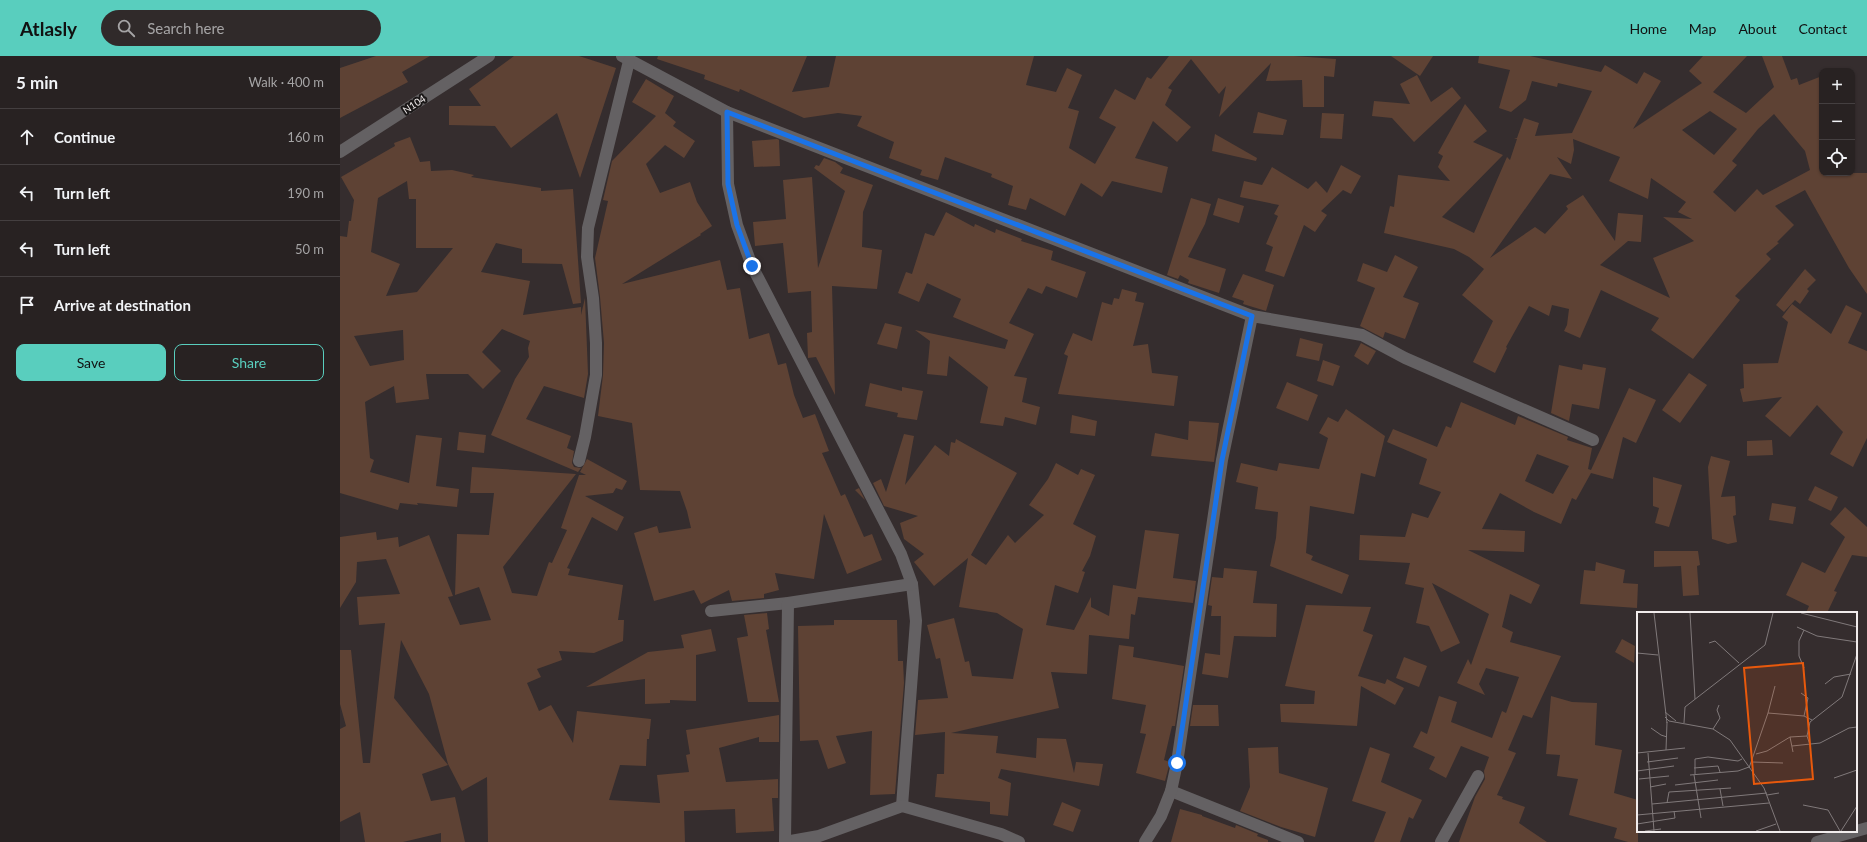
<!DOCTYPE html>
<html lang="en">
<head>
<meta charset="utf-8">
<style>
	:root { --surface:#282222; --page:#302a2a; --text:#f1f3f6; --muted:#a5a4a5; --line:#443f40; --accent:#59cebe }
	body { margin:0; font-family:Lato,sans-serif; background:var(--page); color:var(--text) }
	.controls { position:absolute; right:12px; top:12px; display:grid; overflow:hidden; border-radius:8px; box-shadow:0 1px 3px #0004 }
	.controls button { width:36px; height:36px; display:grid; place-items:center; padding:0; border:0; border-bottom:1px solid var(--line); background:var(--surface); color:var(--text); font:20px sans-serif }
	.stop { position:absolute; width:12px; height:12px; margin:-9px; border:3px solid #1a73e8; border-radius:50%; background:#fff }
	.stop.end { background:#1a73e8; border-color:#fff; box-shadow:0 1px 4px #0008 }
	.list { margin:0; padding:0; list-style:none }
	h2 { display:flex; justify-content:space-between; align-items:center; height:52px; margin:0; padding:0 16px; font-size:17px }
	h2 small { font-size:13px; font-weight:400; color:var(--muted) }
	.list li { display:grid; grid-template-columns:26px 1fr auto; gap:12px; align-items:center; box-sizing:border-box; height:56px; padding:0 16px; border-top:1px solid var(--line) }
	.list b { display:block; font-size:15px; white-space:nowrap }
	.list em { font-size:13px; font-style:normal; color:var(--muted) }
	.actions { display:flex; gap:8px; padding:12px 16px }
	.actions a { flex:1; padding:9px 0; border:1px solid var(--accent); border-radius:8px; text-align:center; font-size:14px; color:var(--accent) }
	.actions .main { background:var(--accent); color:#111 }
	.icon { flex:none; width:22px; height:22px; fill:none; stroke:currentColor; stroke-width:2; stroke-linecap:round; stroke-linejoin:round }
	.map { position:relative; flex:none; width:1527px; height:786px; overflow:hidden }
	header { display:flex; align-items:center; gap:24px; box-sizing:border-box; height:56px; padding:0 20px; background:var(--accent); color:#111 }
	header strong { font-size:19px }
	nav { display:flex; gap:22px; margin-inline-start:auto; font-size:14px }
	.search { width:280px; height:36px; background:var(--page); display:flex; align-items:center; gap:10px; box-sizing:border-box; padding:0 14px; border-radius:22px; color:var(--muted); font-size:15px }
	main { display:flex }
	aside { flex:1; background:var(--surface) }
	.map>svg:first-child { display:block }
</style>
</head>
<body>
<header>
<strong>Atlasly</strong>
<div class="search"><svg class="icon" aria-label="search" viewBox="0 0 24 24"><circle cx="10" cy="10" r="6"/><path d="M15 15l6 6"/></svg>Search here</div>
<nav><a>Home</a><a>Map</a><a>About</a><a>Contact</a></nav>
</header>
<main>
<aside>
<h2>5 min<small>Walk · 400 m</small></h2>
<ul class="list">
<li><svg class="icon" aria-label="ahead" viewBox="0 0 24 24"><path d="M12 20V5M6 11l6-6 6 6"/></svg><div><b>Continue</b></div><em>160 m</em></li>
<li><svg class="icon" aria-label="left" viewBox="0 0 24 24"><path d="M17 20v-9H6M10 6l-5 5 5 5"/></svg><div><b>Turn left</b></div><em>190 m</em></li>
<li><svg class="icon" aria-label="left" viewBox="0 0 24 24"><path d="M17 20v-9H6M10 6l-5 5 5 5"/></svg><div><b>Turn left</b></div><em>50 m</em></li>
<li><svg class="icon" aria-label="arrive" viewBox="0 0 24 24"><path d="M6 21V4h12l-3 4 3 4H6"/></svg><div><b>Arrive at destination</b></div></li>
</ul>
<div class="actions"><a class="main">Save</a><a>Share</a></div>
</aside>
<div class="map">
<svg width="1527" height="786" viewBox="0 0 1527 786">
	<rect width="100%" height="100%" fill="#352d2e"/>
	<g fill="#5e4234" fill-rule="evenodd">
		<polygon points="36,0 90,0 62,16 68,26 0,62 0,12"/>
		<polygon points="174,0 239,0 276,12 240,122 217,57 171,92 155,70 109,69 109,50 141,50 129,33"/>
		<polygon points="318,0 467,0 452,36 489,31 496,0 694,0 686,29 716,36 727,12 742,19 728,52 739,55 729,92 755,108 776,71 759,62 775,33 795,44 807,21 811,23 829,0 954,0 996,3 994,21 984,20 984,51 963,51 962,24 926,25 931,7 879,61 886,30 879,38 851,3 828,32 832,34 825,49 851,71 837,86 813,65 795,102 828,111 822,137 772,125 762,141 741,127 725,160 690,142 686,154 668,149 673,130 651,121 652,118 605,101 598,124 580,119 582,114 549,102 554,86 517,70 522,60 498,57 464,62 400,33 399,36 364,23 365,19 317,3"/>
		<polygon points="1051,0 1093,0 1080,20"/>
		<path d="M1139,0H1190L1261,16L1265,9L1297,28L1304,16L1321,25L1293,73L1362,27L1349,15L1363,0H1407L1373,36L1406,57L1434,31L1422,0H1442L1451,24L1457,22L1459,29L1482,20V117H1527V238L1509,212L1465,134L1435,150L1454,169L1437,186L1439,187L1426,198L1431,203L1395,240L1400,244L1353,303L1311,274L1319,262L1261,234L1240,282L1224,275L1227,269L1229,253L1212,249L1209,260L1189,250L1166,291L1167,292L1155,317L1133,306L1153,265L1122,239L1144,213L1129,201L1114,193L1044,177L1050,150L1054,151L1058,119L1110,125L1098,111L1103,100L1098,97L1125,48L1147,75L1133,86L1163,99L1102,161L1134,177L1167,101L1170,104L1177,83L1174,82H1177L1184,62L1199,67L1195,80L1232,77L1252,35L1218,27L1217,31L1192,25L1186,44L1171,56L1159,52L1170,14L1138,7ZM1370,55L1397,73L1374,99L1342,74ZM1434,58L1465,95L1470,114L1423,139L1417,133L1395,156L1373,136L1397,109L1392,105L1418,73ZM1233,83L1280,101L1269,125L1308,143L1311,122L1346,146L1338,156L1352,163L1323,161L1354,185L1313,202L1330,242L1260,209L1288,185L1301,186L1303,159L1278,157L1275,185L1243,139L1226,150L1228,153L1205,178L1195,171L1150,202L1210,118L1232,123L1217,101L1231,108L1234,94Z"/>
		<polygon points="1077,19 1091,46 1112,31 1121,42 1074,86 1052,62 1032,60 1034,45 1070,48 1060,28"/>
		<polygon points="306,23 334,40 325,57 336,66 333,70 355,85 344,102 325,89 306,108 320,137 350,126 357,146 372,170 360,178 361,179 282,228 380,204 387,234 400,232 409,283 429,277 438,309 446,307 454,339 463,362 475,358 489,395 482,397 501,440 505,438 524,481 532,478 542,504 507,518 484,458 474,523 435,517 439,534 424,538 424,542 392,545 389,534 361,548 354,534 314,545 294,477 317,470 319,477 351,472 347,455 340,435 300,434 292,367 258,360 263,319 264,287 260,241 255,202 268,145 263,144 272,105 316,60 292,46"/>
		<polygon points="918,56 947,64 943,79 913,77"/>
		<polygon points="982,57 1004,58 1002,83 980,82"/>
		<polygon points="875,78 917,102 916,105 872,95"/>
		<path d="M70,81L80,106L90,105L91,115L112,114L134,119L131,121L201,132V135L233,133L241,247L233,248L222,208L182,207V193L156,187L141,216L190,225L183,259L241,251V259L245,242L248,318L244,342L204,330L186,363L231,380L227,392L234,395L232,407L234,411L241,412L238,416L151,379L175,323L189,301L188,292L190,285L162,273L142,296L161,315L143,333L128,318H86L89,343L56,347L54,330L25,346L30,402L34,404L30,416L69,427L76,379L102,382L96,430L119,433L117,451L77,447L78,449L60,447L58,454L0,437V180L7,181L9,165H11L14,144L1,121L55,90L54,87ZM67,125L69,143H76V192H113L77,236L46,240L60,208L31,196L38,142ZM63,274L64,304L30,310L14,280Z"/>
		<polygon points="437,83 439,84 440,110 414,111 412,85"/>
		<polygon points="484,102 495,106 503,112 500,117 533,129 523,156 522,191 542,194 537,233 492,230 495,339 476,301 468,302 467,277 472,276 471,235 448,237 443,187 415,190 413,166 446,163 443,124 472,121 478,212 505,135 474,112 476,109 479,110"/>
		<polygon points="1001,109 1021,120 1011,138 1003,134 981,155 987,159 975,176 964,169 944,221 925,215 933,191 926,188 938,160 934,158 939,149 900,141 904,125 922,129 932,111 968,133 976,125 987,137"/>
		<polygon points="851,142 871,148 865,168 848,201 886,213 879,237 848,227 849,224 840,219 838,223 827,219"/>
		<polygon points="878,142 904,150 899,167 873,159"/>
		<polygon points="606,156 634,171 635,168 655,177 656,173 682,183 681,185 713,195 711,204 746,216 737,242 706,230 702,238 688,232 669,267 694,278 674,320 687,322 682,346 700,351 696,369 665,361 663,370 640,367 648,331 609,300 607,320 587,318 590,285 575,274 665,293 668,284 613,261 621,243 587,227 579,246 558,237 566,216 572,218 585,177 594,180"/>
		<polygon points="1055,199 1078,211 1063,241 1079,247 1065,283 1045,276 1043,282 1020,270 1035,232 1017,225 1023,207 1047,216"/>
		<polygon points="1465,213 1476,224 1467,233 1469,235 1460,248 1455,244 1444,256 1436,249"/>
		<polygon points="903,218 934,229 926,255 903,248 904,245 892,241"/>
		<polygon points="782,233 797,237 795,245 804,247 793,290 808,288 812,317 838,320 834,350 718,338 728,300 724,298 733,277 752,285 762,246 772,249 774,242 779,243"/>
		<polygon points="1452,248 1491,278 1506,249 1522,257 1508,287 1527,295 1527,382 1513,411 1490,398 1503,376 1477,349 1450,381 1425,360 1442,341 1403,346 1400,333 1404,332 1403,308 1438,307 1448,266 1442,261"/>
		<polygon points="545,267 562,271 557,293 537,288"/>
		<polygon points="960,282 983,288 979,305 956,300"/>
		<polygon points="1021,287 1036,295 1028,309 1014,300"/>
		<polygon points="983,304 1000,310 993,330 977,325"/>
		<polygon points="1243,308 1266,312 1259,353 1232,348 1229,365 1211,357 1219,309 1242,314"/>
		<polygon points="1349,317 1367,329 1340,367 1322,354"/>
		<polygon points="947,326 978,339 968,365 936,352"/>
		<polygon points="530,327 562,335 562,331 583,335 577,364 557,361 558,357 525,350"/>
		<path d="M1289,332L1316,344L1296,387L1283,381L1273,423L1251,417L1236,444L1232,442L1221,468L1194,456L1160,437L1142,473L1185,475L1184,496L1128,494L1200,529L1191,548L1170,538L1162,571L1173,576L1170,586L1221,600L1192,662L1183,659L1168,694L1176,697L1157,739L1163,741L1162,743L1185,751L1179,767L1207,786H1119L1135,741L1145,723L1144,715L1149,701L1121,690L1106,722L1089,713L1095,701L1073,691L1081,675L1087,678L1099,640L1117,646L1111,666L1152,682L1162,655L1166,657L1179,621L1146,612L1139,628L1145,639L1117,627L1128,603L1131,609L1149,558L1092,527L1120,587L1101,596L1089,570L1076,567L1084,532L1065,528L1070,507L1019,504L1020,479L1065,481L1072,457L1088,462L1101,436L1079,428L1087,403L1047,386L1053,373L1097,391L1106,370L1111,372L1121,346L1175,369L1178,360L1228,381L1227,384L1252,392L1248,413L1251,414ZM1197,398L1229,410L1213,438L1185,425Z"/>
		<polygon points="1006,353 1045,380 1035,421 1021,417 1014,458 970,450 966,497 973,500 971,504 1009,519 1002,538 930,510 936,482 938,456 915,453 918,431 896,426 901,407 937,415 939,407 979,413 988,382 979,377 988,361 998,366"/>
		<polygon points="732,359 757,365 755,380 730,377"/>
		<polygon points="849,365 879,367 874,406 811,400 815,377 848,384"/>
		<polygon points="119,376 146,379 144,397 117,394"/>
		<polygon points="564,378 574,380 565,429 595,389 609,400 611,386 615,387 616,383 677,417 631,499 646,509 668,479 675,487 704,459 689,449 708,423 716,407 738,419 741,413 755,419 733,468 756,480 750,500 742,515 745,516 738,537 715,529 706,569 734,574 751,541 751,551 769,560 773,529 796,533 805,474 839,478 833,522 856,525 853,547 798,541 795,559 791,558 789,583 749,579 747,618 711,616 719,652 611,677 658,680 656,697 696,702 697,682 726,683 734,717 736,706 763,708 759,730 661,713 658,722 671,727 668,760 650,758 650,746 595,741 597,718 604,718 605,676 575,679 578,644 608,642 600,602 596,603 587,569 614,562 625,606 629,605 632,620 673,623 683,573 657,557 619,551 628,502 594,530 574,506 584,498 564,483 560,467 578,460 544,450 533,427 541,423 546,436"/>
		<polygon points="1432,384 1433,399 1407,400 1407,385"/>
		<polygon points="1371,400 1390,405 1381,441 1395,440 1396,459 1393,460 1397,486 1388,488 1372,483 1368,411"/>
		<polygon points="247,403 287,425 282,434 276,432 273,437 245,440 284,461 277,475 252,461 227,512 230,513 228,519 283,529 278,564 284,564 283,585 254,597 219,595 222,604 197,613 201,621 187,627 199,655 211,649 233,687 237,655 311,663 309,683 307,683 306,710 280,709 269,744 320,747 317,719 349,716 346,699 350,698 346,674 439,659 439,686 419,686 419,681 379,692 386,726 438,723 438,742 432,742 434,775 396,777 395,753 344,755 345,786 148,786 147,721 122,735 108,708 89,638 61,584 54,642 108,709 82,718 91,745 115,741 125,786 101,786 101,777 63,786 25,786 20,756 0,766 0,673 6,670 0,648 0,594 11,594 23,707 30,707 45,567 19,569 17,541 60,538 46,503 17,506 16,526 0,552 0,481 36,476 37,484 58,481 59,491 89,479 113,540 108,541 120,569 151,564 139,531 115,539 117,478 149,479 154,437 130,437 132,411 236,418 163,511 172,537 197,540 209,506 212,507 227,474 221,472 239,419 246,419 240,416"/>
		<polygon points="1313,421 1342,429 1329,471 1315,467 1319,452 1313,450"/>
		<polygon points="1475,430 1498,441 1491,455 1468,444"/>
		<polygon points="519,432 525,444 515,434"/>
		<polygon points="1432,447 1456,451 1453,468 1429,464"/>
		<polygon points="1505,451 1527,471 1527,501 1512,499 1494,535 1497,536 1487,557 1466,557 1469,550 1446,539 1462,506 1485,517 1505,481 1490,468"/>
		<polygon points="1314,495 1358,495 1360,509 1357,510 1359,539 1343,540 1341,510 1314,511"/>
		<polygon points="1256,506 1285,514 1283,527 1298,528 1297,552 1240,548 1244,514 1255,515"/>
		<polygon points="884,512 917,515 913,547 937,548 936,581 894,580 888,622 862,618 865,597 880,599 881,560 871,560 872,550 868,549 872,521 883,522"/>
		<polygon points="966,549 1031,551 1023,575 1033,579 1018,620 1045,628 1047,623 1064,632 1055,649 1021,630 1017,670 941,666 940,648 974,648 975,635 945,630"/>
		<polygon points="427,557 429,573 426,574 439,646 408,646 397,582 408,580 404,559"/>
		<polygon points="494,564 557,564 558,605 563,605 564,627 555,738 530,739 532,675 496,680 506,707 488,713 478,684 460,685 458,570 494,569"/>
		<polygon points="371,573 376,595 356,599 356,645 330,644 330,647 305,648 305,623 246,631 308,596 344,592 341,579"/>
		<polygon points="1282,583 1295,590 1294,607 1275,596"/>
		<polygon points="779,589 794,591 793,601 844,610 835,670 832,670 824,704 830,706 825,725 796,717 806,678 800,677 806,649 772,643"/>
		<polygon points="1064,601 1087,610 1079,631 1056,622"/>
		<polygon points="1211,640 1232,646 1257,647 1255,689 1282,694 1274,737 1298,744 1298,786 1288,786 1274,782 1277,772 1229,759 1238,723 1217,720 1220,699 1206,698"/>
		<polygon points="853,649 878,649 879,670 850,670"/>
		<polygon points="938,691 939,717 988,732 975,781 941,771 900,755 910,731 908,692"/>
		<polygon points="1030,691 1050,698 1041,726 1082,744 1073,763 1069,761 1060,786 1034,786 1046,756 1012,745"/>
		<polygon points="722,746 741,754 733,776 713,769"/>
		<polygon points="840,753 862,759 862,760 895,772 896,769 918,778 917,780 928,784 928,786 831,786"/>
	</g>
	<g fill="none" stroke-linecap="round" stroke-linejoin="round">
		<g stroke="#646163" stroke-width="12">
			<polyline points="282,0 387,56 912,260"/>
			<polyline points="387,56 388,128 397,169 412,210 561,498 572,528 576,565 562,750"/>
			<polyline points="0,96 149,0"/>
			<polyline points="239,405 245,381 256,319 256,287 253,242 247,201 248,172 289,5"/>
			<polyline points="371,555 448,547 572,528"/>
			<polyline points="831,735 958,786"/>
			<polyline points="445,786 479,780 562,750 661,778 679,786"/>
			<polyline points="445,786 448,547"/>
			<polyline points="805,786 821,760 831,735 837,707 882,404 912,260 1022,279 1065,302 1253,384"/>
			<polyline points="1101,786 1138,720"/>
			<polyline points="1477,786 1527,772"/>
		</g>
	</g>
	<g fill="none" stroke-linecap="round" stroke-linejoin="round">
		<polyline stroke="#1a73e8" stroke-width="5" points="412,210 397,169 388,128 387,56 912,260 882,404 837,707"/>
	</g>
	<g text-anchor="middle" stroke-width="4" stroke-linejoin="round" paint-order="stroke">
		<g font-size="10" fill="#f1ecec" stroke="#1a1717">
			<text transform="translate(74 48) rotate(-33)" y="4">N104</text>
		</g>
	</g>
	<g transform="translate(1297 556)">
		<rect width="220" height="220" fill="#352d2e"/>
		<path fill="none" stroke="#80797a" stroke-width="1" d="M17,1L30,111M53,1L58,87M164,1L220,15M160,15L180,24L220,30M72,31L78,29L102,51M0,41L21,43M167,56L162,44V29L167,18M188,72L197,65L214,62M138,74L131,101L167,104L175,108M164,81L171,86L167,104M28,100L39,109M28,105L32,109L76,117L93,128L127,176L143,219M47,111L48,95L128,33L136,1M14,116L24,123L30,125M76,117L83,106L80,98L82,93M153,125L156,140M173,133L170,124L173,110L205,85L220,42M155,134L183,131L212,116L220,115M29,138L30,110M0,141L48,136M11,141L17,219M119,142L130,139L153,125L170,124M10,150L41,146M115,150L146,151M57,156L81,154L83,160M112,156L131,101M0,159L37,154M58,162V147L71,145L101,149L105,147M53,163L101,159L112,155M57,163L64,206M197,166L220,158M2,167L32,164M38,173L81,168M13,175L29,172M83,177L86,194M130,183L142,181M30,191L32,180L94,176M15,192L130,181M166,193L191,198L203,219M0,203L132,191M0,212L38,206L37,199M8,219L24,217M119,219L139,212M204,219L220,194"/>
		<path fill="#e8590c" fill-opacity="0.15" stroke="#e8590c" stroke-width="2" d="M166,51L176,167L117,172L107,56Z"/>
		<rect width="220" height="220" fill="none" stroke="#f1ecec" stroke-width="2"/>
	</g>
</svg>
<div class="controls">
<button>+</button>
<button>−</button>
<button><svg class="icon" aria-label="locate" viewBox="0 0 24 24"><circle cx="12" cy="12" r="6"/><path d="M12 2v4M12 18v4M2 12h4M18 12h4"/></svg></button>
</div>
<div class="stop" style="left:837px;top:707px"></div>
<div class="stop end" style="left:412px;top:210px"></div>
</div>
</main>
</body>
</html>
